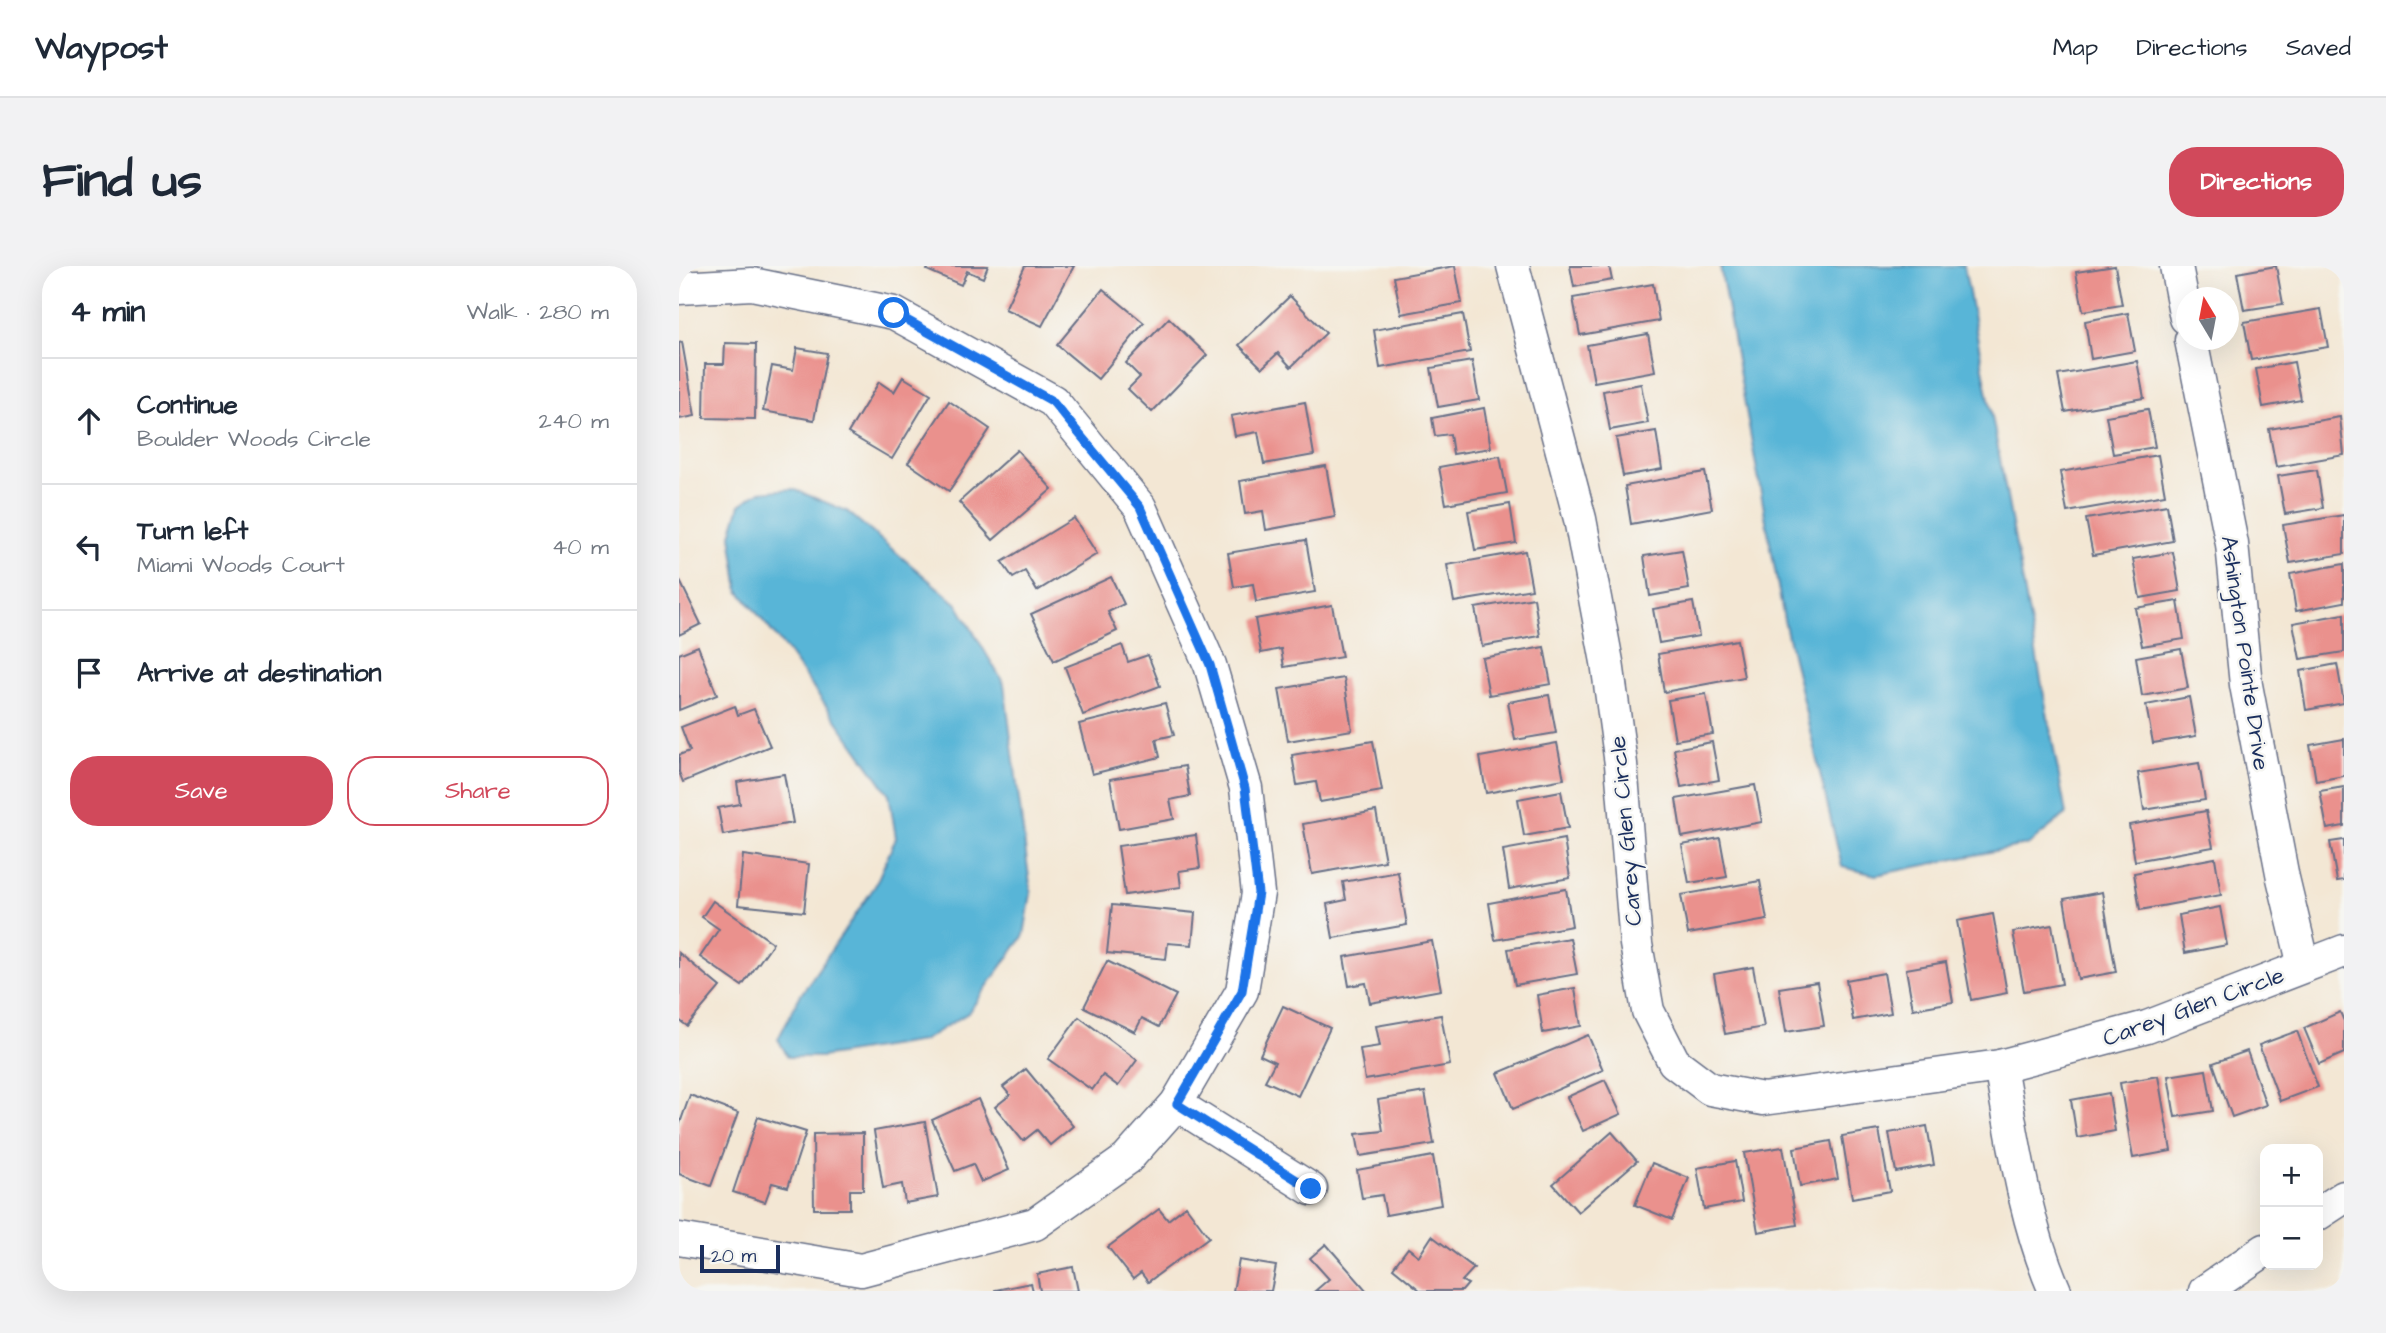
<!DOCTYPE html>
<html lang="en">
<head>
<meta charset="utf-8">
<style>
	:root { --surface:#fff; --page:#f2f2f3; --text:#1f2937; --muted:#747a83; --line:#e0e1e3; --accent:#d1495b }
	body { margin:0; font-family:"Architects Daughter",sans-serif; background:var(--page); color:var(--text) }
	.controls { position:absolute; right:21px; bottom:21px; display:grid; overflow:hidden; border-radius:14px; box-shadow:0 7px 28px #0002 }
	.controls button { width:63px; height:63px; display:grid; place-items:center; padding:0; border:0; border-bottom:2px solid var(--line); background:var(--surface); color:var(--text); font:35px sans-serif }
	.compass { position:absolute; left:1497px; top:21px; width:63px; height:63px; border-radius:50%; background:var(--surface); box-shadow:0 7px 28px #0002; rotate:350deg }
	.scale { position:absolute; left:21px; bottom:18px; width:80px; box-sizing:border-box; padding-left:7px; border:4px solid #1b2f5e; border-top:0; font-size:19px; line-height:24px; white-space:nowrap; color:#1b2f5e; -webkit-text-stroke:5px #f6f6f2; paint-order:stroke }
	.stop { position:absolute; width:21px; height:21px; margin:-16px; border:5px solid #1a73e8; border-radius:50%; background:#fff }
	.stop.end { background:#1a73e8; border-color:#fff; box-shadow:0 2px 7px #0008 }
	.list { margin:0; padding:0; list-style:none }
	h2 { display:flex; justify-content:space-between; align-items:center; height:91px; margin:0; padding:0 28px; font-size:30px }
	h2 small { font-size:23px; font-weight:400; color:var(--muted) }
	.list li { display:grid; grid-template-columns:46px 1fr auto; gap:21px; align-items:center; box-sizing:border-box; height:126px; padding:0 28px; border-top:2px solid var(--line) }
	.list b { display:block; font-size:26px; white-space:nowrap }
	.list p { margin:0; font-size:23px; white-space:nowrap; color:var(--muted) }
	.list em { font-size:23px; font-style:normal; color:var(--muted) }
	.actions { display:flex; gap:14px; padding:21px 28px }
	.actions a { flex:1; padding:16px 0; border:2px solid var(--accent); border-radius:28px; text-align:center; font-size:24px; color:var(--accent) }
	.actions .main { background:var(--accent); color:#fff }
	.icon { flex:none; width:38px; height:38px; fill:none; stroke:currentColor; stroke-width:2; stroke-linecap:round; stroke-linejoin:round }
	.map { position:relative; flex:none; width:1665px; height:1025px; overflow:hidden; border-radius:28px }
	header { display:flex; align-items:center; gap:42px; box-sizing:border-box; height:98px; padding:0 35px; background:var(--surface); border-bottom:2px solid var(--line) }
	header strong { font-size:33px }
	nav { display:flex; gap:38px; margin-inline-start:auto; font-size:24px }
	.intro { display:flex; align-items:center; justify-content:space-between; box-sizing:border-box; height:168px; padding:0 42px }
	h1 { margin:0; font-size:49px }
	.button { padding:18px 32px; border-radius:28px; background:var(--accent); color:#fff; font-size:24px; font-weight:700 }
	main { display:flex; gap:42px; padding:0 42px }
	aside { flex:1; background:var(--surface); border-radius:28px; box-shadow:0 7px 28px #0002 }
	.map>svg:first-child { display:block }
</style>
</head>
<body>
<header>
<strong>Waypost</strong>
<nav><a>Map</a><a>Directions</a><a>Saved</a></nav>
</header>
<div class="intro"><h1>Find us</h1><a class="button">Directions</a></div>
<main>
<aside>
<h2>4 min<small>Walk · 280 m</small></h2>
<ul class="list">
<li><svg class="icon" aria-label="ahead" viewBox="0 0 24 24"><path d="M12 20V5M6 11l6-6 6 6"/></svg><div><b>Continue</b><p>Boulder Woods Circle</p></div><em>240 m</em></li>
<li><svg class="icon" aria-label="left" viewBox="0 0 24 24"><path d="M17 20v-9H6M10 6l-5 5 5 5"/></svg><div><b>Turn left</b><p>Miami Woods Court</p></div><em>40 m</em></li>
<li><svg class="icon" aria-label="arrive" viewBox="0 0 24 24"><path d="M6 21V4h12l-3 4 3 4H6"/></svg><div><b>Arrive at destination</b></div></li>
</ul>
<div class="actions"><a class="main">Save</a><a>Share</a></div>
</aside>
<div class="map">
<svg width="1665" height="1025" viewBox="0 0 1665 1025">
	<rect width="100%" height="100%" fill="#f6f6f2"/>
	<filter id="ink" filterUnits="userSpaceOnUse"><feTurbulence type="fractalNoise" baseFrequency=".0143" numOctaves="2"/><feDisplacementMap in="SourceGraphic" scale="14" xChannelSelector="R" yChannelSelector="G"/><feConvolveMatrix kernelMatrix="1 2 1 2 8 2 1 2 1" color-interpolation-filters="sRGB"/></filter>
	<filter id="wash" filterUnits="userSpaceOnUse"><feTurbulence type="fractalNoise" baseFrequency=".00686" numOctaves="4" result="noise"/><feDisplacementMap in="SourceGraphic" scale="28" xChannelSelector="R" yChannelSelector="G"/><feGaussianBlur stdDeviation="1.57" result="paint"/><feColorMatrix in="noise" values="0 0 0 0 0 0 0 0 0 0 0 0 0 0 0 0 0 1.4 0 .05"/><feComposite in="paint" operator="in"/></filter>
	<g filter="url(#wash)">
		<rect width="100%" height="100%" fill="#f3e7d4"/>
		<g fill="#59b5d7" stroke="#3a729a" stroke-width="2">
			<polygon points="1041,0 1285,0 1387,548 1350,578 1197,609 1163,601 1105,354"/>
			<polygon points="114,223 168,245 278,338 325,418 352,627 345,669 289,747 243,775 142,791 109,791 99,773 121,730 196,620 217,572 210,528 103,378 60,325 52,269 61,239 80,226"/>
		</g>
		<g id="blocks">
			<g fill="#ea918d">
				<polygon points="250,0 309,0 304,12 288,5 282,19 248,4"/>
				<polygon points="346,0 395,0 363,60 326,43"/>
				<polygon points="776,0 783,37 722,48 715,11"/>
				<polygon points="891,0 930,0 933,14 895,21"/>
				<polygon points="1436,0 1443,39 1404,45 1397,6"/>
				<polygon points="1597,0 1604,38 1565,44 1558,7"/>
				<polygon points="974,18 980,55 901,69 894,32"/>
				<polygon points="424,23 465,57 419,113 378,79"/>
				<polygon points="611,30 647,67 612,101 599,87 583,102 560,79"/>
				<polygon points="1642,43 1649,81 1572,94 1565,56"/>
				<polygon points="1449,47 1456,85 1412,93 1406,55"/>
				<polygon points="784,48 791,86 701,102 695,64"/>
				<polygon points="490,52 528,89 473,146 449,123 461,111 447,97"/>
				<polygon points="969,68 976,105 915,116 908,79"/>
				<polygon points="3,76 16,150 0,153 0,77"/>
				<polygon points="46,77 77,78 76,153 25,152 26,98 45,98"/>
				<polygon points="118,82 148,87 135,154 84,145 93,100 114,104"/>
				<polygon points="793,95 800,134 759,141 752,102"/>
				<polygon points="1458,95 1465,132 1386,146 1379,109"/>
				<polygon points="1615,96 1622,134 1584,141 1577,103"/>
				<polygon points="224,111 252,128 213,193 169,167 200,116 215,126"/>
				<polygon points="962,118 969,157 931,164 924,125"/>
				<polygon points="270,135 311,163 270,225 229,197"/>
				<polygon points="626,136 635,189 585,198 579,166 556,170 552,150"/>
				<polygon points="805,142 812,182 774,188 771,168 756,170 753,152"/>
				<polygon points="1469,143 1476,181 1434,188 1427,150"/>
				<polygon points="1661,151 1665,189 1597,201 1590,163"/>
				<polygon points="977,165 983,203 944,210 937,172"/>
				<polygon points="338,184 373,223 314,274 280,236"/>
				<polygon points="1479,189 1486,229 1388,246 1381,206"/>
				<polygon points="821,190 828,227 767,238 760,201"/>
				<polygon points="647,200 656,251 587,264 584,245 566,248 561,215"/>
				<polygon points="1638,204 1644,242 1606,248 1599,210"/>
				<polygon points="1026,206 1033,243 952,258 946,220"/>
				<polygon points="831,238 837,277 796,284 789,245"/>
				<polygon points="1488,239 1494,275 1414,289 1407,253"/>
				<polygon points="1665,249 1665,288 1611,297 1604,259"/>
				<polygon points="395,252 418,288 358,325 346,305 334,312 323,296"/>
				<polygon points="627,274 636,326 577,336 574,318 555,321 549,287"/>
				<polygon points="1003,284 1010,323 971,330 965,290"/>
				<polygon points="846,285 853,323 775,336 768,299"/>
				<polygon points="1494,286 1501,325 1461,332 1454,293"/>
				<polygon points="1665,298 1665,336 1617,345 1611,308"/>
				<polygon points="432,311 445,338 429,346 438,365 375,395 352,348"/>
				<polygon points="0,313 22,358 0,369"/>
				<polygon points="855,332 861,370 803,380 796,342"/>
				<polygon points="1499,335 1505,373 1463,380 1456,342"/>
				<polygon points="1014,336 1020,370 980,377 974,343"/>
				<polygon points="653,339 663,391 605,401 602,383 582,387 576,353"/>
				<polygon points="1665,348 1665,386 1621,393 1614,357"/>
				<polygon points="1058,374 1065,411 985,426 979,388"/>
				<polygon points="443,379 449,396 469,389 481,420 404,449 386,401"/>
				<polygon points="19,380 38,429 0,444 0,388"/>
				<polygon points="865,381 872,418 810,429 803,392"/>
				<polygon points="1502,383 1509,422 1463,430 1457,391"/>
				<polygon points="1658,398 1665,437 1627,444 1621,405"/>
				<polygon points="665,412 673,464 609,475 600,423"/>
				<polygon points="1027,428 1034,468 996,474 989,434"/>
				<polygon points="870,429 877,467 836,474 829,436"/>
				<polygon points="1510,431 1517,470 1474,477 1467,439"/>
				<polygon points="486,437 495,469 477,473 481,491 413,508 400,458"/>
				<polygon points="56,440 59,449 75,443 91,480 4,516 0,506 0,489 11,485 2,461"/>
				<polygon points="1665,473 1665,510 1637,515 1631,479"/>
				<polygon points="694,475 703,525 641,536 637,516 618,519 613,489"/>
				<polygon points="1033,476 1040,514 1002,521 995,483"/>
				<polygon points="878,477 885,513 807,527 801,491"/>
				<polygon points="1520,497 1526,534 1465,544 1459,507"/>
				<polygon points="506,500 511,530 491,534 495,553 440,563 431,513"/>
				<polygon points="105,508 114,557 44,569 39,542 61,538 58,516"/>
				<polygon points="1076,519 1083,556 1003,571 997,533"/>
				<polygon points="1665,521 1665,560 1648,563 1641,525"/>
				<polygon points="882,525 889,562 845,570 839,533"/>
				<polygon points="697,545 706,595 633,608 624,558"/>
				<polygon points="1527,545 1534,581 1456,595 1450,559"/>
				<polygon points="517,569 521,602 500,605 502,621 446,629 439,580"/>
				<polygon points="1041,572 1048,611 1010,617 1003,579"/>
				<polygon points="885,573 891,612 830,623 824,584"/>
				<polygon points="1665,574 1665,614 1658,615 1651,576"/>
				<polygon points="64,589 130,598 125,646 59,639"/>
				<polygon points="1536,592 1542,629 1461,644 1455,607"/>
				<polygon points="719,606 728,659 654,672 648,638 667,634 664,616"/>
				<polygon points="1081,615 1088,654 1009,668 1002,629"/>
				<polygon points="887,623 893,660 816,674 810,637"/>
				<polygon points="1423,626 1437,706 1399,713 1385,633"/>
				<polygon points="34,635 94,677 63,720 21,691 40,663 23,651"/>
				<polygon points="433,639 516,647 513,679 489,677 487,693 428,687"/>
				<polygon points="1541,641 1548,679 1506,687 1500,649"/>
				<polygon points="1314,648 1328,727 1292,734 1278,655"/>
				<polygon points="1373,659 1383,718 1345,725 1334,666"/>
				<polygon points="891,672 898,708 836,719 829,683"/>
				<polygon points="753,675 762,724 691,737 687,717 670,720 665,691"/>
				<polygon points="0,687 41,721 8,760 0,754"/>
				<polygon points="428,695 497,729 480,761 463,752 456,766 405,741"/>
				<polygon points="1267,696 1274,736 1234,743 1227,703"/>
				<polygon points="1074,701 1085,761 1046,768 1035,708"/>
				<polygon points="1205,707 1212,747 1174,754 1167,714"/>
				<polygon points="1138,716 1145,760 1107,766 1100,722"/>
				<polygon points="896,722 902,760 864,767 858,729"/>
				<polygon points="604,740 651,762 619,830 586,815 596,796 581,789"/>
				<polygon points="1661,746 1665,755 1665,787 1640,798 1625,762"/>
				<polygon points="762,749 771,799 686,814 681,783 701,780 697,760"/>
				<polygon points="400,751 458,794 439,820 424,809 413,824 369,793"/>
				<polygon points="1618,765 1639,821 1601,835 1580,779"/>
				<polygon points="909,769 924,804 834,843 819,807"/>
				<polygon points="1568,785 1587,839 1553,851 1534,797"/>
				<polygon points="347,803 394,860 371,879 358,864 344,875 316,841 331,829 324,821"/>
				<polygon points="1527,804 1534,845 1496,851 1489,810"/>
				<polygon points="1479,810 1492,885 1454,892 1441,817"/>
				<polygon points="926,814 942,848 904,865 888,831"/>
				<polygon points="746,826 755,878 681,890 677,868 704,865 699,834"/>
				<polygon points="1430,827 1436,865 1398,872 1392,834"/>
				<polygon points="11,829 59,847 32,920 0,908 0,860"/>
				<polygon points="299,833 330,904 302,916 294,898 276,905 253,854"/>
				<polygon points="79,851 127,866 109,921 93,917 86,936 54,926"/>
				<polygon points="246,856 259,931 226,937 223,918 204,922 195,865"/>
				<polygon points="1248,860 1255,899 1217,906 1210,867"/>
				<polygon points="1200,864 1211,925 1173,932 1163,870"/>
				<polygon points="933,866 958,895 899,946 874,918"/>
				<polygon points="184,867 184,924 171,924 171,943 135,943 134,868"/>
				<polygon points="1152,875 1159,913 1121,920 1115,882"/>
				<polygon points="1104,881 1118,959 1079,966 1065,887"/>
				<polygon points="754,890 762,939 707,949 703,929 683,932 678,904"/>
				<polygon points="1056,895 1063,936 1025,943 1018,902"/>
				<polygon points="973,897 1010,912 993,954 956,939"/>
				<polygon points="507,940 530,971 469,1016 462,1007 454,1013 429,981 480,943 489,954"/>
				<polygon points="753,970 795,1002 783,1015 789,1018 783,1025 742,1025 714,1002 729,982 740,990"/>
				<polygon points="647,978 688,1025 636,1025 650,1013 631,992"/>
				<polygon points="560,994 597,1000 592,1025 554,1025"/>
				<polygon points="394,1001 399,1025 361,1025 358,1008"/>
				<polygon points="352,1017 354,1025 316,1025 316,1024"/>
			</g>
		</g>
	</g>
	<g filter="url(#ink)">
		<use href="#blocks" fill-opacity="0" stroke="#676f87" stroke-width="2"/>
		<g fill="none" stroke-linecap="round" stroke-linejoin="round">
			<g stroke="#676f87" stroke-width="35">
				<g id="minor">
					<polyline points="834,0 901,253 928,396 942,498 957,678 969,745 995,796 1031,823 1084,833 1321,800 1468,761 1665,685"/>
					<polyline points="1497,0 1507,52"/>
					<polyline points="0,22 73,18 215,47 374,135 461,241 531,399 567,522 579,627 563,725 497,838 448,893 356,958 182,1004 0,973"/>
					<polyline points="1512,74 1553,278 1567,419 1604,612 1625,700"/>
					<path d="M1321,800C1335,876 1345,954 1376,1025"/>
					<polyline points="497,838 632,923"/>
					<polyline points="1639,948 1665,931"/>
					<polyline points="1526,1025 1586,984"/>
				</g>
			</g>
			<use href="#minor" stroke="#fff" stroke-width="32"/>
		</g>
	</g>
	<g fill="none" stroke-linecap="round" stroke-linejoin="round" filter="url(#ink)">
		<polyline stroke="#1a73e8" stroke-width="9" points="215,47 373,135 461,241 531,399 566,522 579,627 563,725 498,838 632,923"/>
	</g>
	<g text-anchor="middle" stroke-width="5" stroke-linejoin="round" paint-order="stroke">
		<g font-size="23" fill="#1b2f5e" stroke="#f6f6f2">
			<text transform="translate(1567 387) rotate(82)" y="8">Ashington Pointe Drive</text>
			<text transform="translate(946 565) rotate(-95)" y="8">Carey Glen Circle</text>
			<text transform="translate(1514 740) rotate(-20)" y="8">Carey Glen Circle</text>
		</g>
	</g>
</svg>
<div class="controls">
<button>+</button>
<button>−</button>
</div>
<svg class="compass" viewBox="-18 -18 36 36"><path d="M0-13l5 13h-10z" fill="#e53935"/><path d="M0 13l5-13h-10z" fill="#747a83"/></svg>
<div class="scale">20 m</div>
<div class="stop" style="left:215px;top:47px"></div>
<div class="stop end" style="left:632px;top:923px"></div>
</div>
</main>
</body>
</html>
